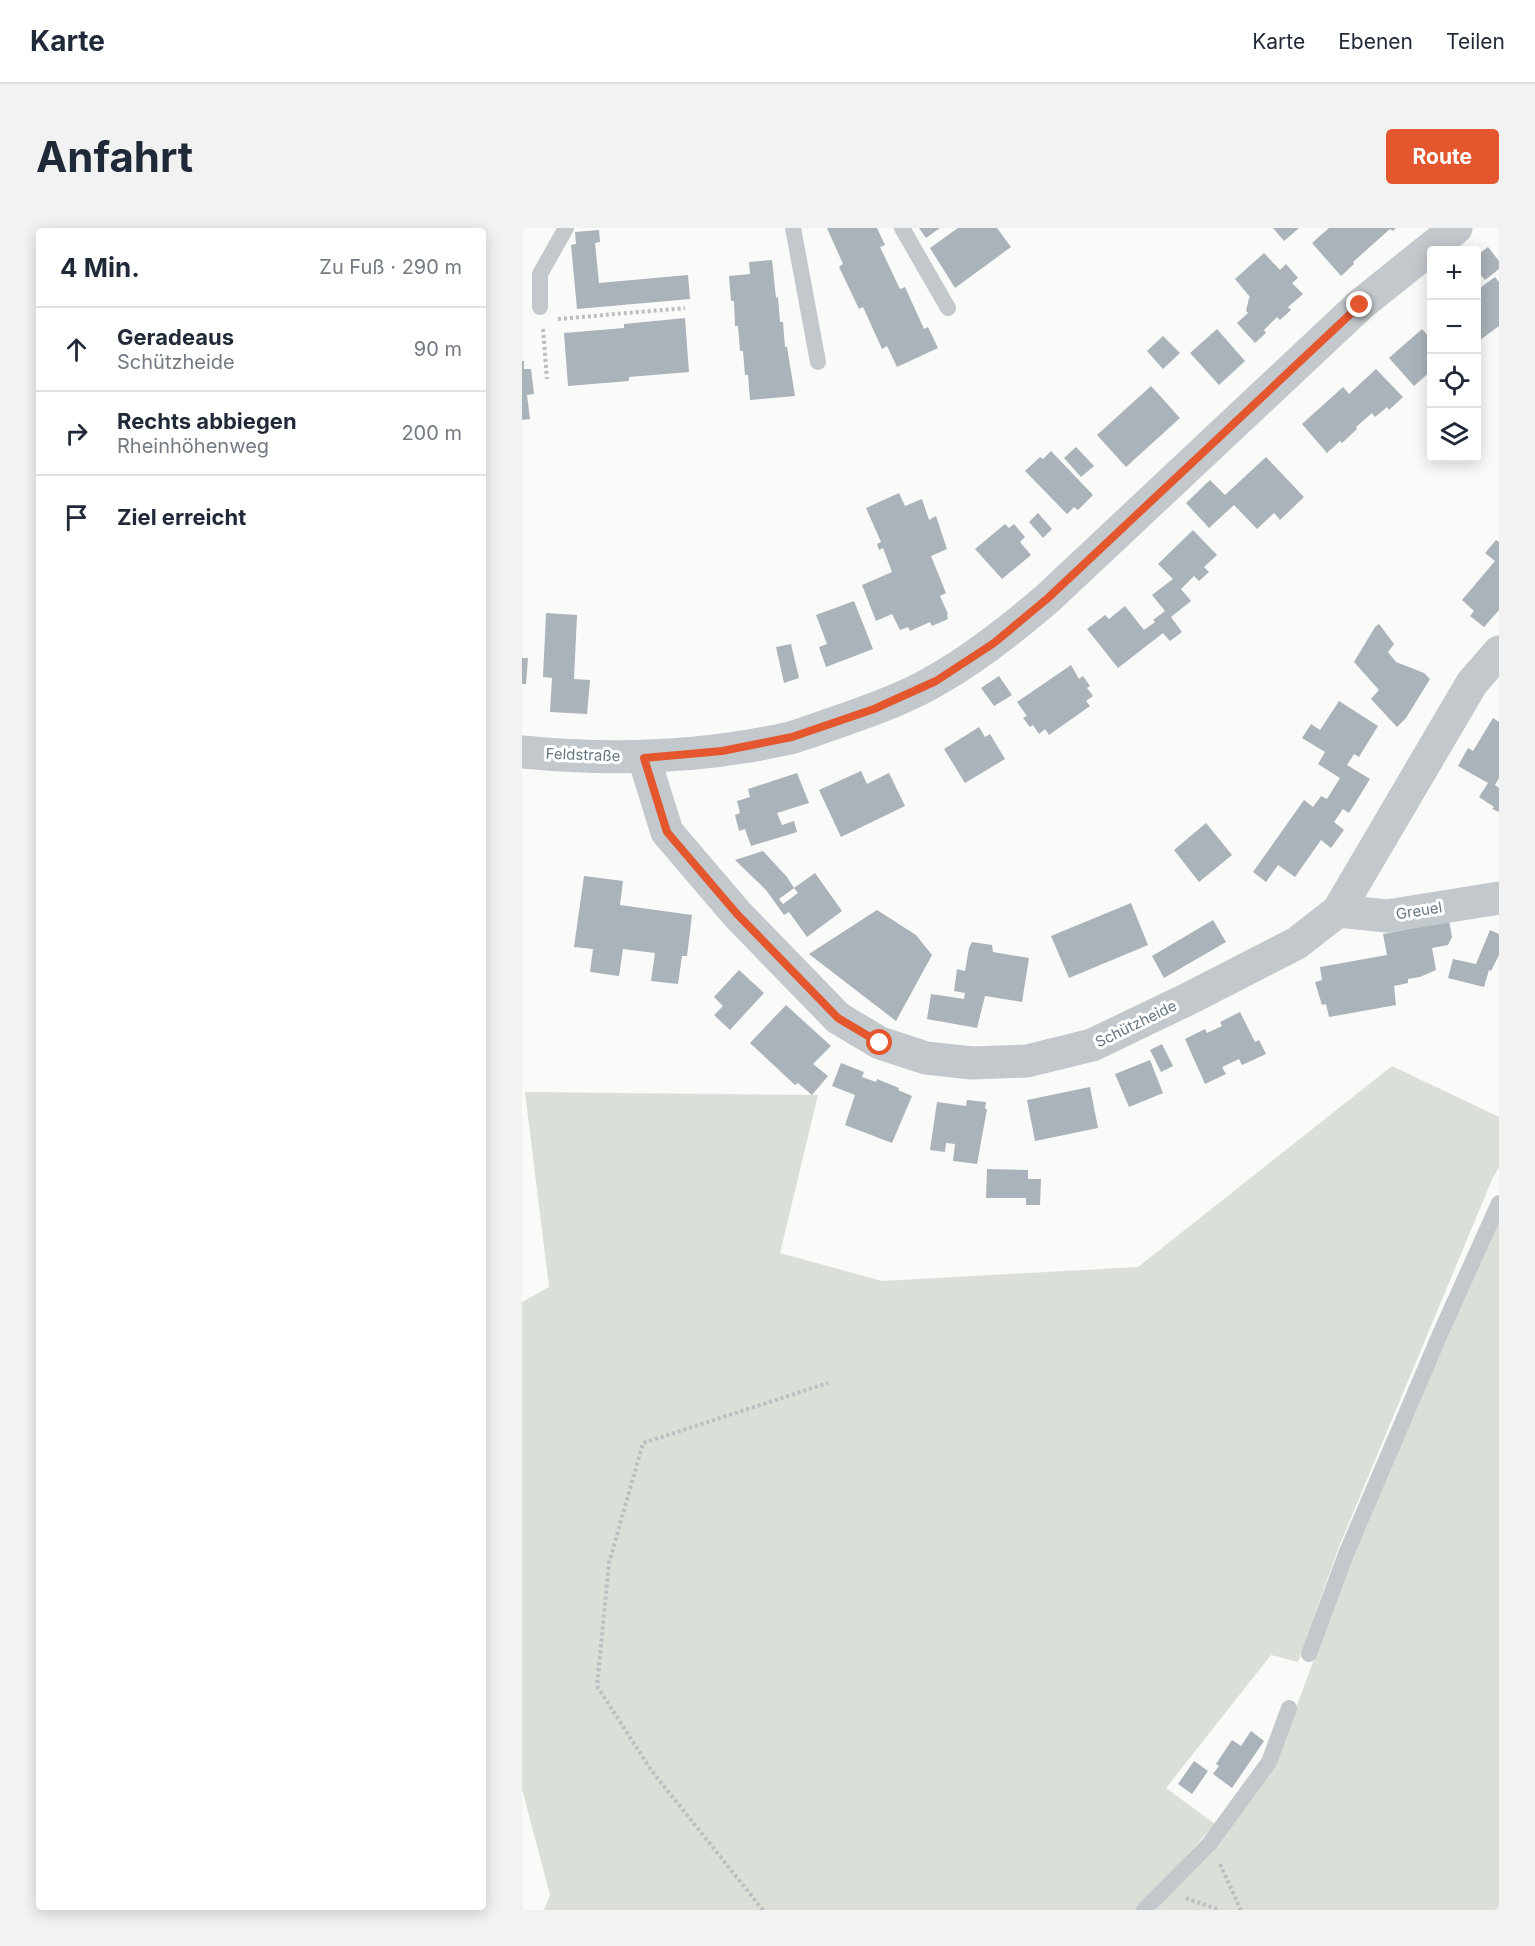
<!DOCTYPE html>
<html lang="de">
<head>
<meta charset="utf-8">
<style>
	:root { --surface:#fff; --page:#f2f2f3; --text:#1f2937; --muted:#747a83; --line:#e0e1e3; --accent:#e4572e }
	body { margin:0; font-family:Inter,sans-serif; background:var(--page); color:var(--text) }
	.controls { position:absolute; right:18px; top:18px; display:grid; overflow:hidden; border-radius:6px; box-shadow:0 3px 15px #0003 }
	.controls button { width:54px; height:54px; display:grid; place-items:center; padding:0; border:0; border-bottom:2px solid var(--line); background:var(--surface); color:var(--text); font:30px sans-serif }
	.stop { position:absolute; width:18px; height:18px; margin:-14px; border:4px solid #e4572e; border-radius:50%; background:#fff }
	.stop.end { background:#e4572e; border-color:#fff; box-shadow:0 2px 6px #0008 }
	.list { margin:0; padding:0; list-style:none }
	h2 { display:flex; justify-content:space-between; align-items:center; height:78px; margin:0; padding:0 24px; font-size:26px }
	h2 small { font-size:20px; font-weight:400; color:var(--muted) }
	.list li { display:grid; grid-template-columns:39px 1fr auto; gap:18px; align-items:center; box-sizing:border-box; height:84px; padding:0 24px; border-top:2px solid var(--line) }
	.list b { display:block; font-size:22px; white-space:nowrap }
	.list p { margin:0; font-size:20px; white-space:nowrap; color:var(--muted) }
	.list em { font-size:20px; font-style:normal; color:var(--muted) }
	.icon { flex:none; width:33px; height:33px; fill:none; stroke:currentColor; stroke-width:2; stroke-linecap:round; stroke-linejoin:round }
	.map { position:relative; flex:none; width:977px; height:1682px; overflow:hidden; border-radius:6px }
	header { display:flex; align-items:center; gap:36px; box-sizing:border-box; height:84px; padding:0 30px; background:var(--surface); border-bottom:2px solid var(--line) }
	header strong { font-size:28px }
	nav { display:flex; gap:33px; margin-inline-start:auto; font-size:21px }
	.intro { display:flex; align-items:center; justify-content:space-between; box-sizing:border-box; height:144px; padding:0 36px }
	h1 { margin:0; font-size:42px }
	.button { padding:15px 27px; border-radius:6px; background:var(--accent); color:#fff; font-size:21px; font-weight:700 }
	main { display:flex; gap:36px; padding:0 36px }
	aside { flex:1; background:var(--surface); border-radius:6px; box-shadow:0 3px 15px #0003 }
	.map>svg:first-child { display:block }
</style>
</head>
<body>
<header>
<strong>Karte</strong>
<nav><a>Karte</a><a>Ebenen</a><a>Teilen</a></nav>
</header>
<div class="intro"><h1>Anfahrt</h1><a class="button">Route</a></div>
<main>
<aside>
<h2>4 Min.<small>Zu Fuß · 290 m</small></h2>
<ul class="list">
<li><svg class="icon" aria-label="ahead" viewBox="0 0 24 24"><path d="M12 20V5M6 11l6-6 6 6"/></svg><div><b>Geradeaus</b><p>Schützheide</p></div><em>90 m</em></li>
<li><svg class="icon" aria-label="right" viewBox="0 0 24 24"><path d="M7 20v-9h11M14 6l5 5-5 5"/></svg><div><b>Rechts abbiegen</b><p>Rheinhöhenweg</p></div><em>200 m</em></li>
<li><svg class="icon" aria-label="arrive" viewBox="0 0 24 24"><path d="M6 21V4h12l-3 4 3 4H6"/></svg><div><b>Ziel erreicht</b></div></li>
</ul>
</aside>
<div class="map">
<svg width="977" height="1682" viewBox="0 0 977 1682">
	<rect width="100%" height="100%" fill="#fafaf8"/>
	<g fill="#dadfd7">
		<polygon points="870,838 977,889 977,940 971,949 816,1321 776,1434 749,1427 644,1560 693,1596 615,1682 22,1682 28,1667 0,1561 0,1074 27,1059 3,864 296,867 258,1025 360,1053 616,1039"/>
		<polygon points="977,991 977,1682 634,1682 757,1526 831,1326"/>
	</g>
	<g fill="#aab3b9">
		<polygon points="305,0 355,0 363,17 358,19 378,61 383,59 402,101 406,99 416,120 375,139 365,118 360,121 341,79 337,81 317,39 321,36"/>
		<polygon points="397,0 418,0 404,10"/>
		<polygon points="436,0 475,0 489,19 433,60 408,20"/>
		<polygon points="751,0 777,0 762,13"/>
		<polygon points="807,0 874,0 871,3 868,1 831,34 832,36 819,48 790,15"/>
		<polygon points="77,2 78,14 73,15 77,55 166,47 168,71 55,81 49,17 54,16 53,4"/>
		<polygon points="966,19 977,33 977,41 963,52 954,41 954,28"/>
		<polygon points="742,25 758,42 764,36 776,50 770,55 781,66 766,79 769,82 758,92 755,89 742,102 744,105 733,115 715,95 726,85 724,83 727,70 728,69 713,51"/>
		<polygon points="250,32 254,70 256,69 258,94 261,94 263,119 265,119 273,168 228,172 226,147 223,147 221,123 218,123 216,98 213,98 212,73 209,73 207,48 228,46 227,34"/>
		<polygon points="973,49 977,54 977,98 954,115 954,63"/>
		<polygon points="163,90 167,144 107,149 107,153 46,158 42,105 102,100 102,96"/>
		<polygon points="695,101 723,133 697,157 668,125"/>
		<polygon points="900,101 909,111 909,143 892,158 867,130"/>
		<polygon points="641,108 658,125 641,141 625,123"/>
		<polygon points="0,133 2,133 2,141 9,141 12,166 5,167 8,191 0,192"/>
		<polygon points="854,141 881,169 867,182 865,179 853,189 850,185 834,199 835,201 820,215 818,213 805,225 780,196 821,159 827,166"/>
		<polygon points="629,158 658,190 604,239 575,207"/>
		<polygon points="554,219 572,238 559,249 542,230"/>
		<polygon points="529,223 571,267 556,282 552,279 545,286 503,243 518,229 521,231"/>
		<polygon points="744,229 782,269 758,292 752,285 735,301 712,277 687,300 664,275 688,252 703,267"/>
		<polygon points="377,265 383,278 400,271 407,292 414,288 425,321 409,328 424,365 418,368 426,386 425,387 426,391 410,398 408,394 388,403 386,399 378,402 370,386 354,393 340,357 370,344 361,320 357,322 355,316 359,314 344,280"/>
		<polygon points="516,285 530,301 521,310 507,294"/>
		<polygon points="483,296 487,300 492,296 503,309 498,314 509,327 480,351 453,321"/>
		<polygon points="671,302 695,327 682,339 687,344 677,353 672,348 659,361 669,373 649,389 660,404 648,413 641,405 596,440 565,401 583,387 587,391 603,378 622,402 633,394 631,392 643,383 630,367 651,351 636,336"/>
		<polygon points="974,312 977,314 977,382 962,399 948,388 952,383 940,372 973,333 963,325"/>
		<polygon points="332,373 351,421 304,439 297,419 305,416 294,387"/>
		<polygon points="24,385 55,387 52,451 68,452 65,486 28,484 30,450 21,449"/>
		<polygon points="857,396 872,416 866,424 874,434 902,445 908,451 884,490 875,499 849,471 857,462 832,434 853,399"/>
		<polygon points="269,416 277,450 262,455 254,419"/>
		<polygon points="0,430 6,430 4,456 0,456"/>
		<polygon points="549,437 557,451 561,448 568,458 565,460 571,468 564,473 568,478 527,507 523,501 517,506 511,497 508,499 501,490 505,488 495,474"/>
		<polygon points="477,448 490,467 472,478 459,460"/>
		<polygon points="817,473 856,498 837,529 832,526 825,537 848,551 827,585 821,581 812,594 822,602 809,620 799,612 773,649 756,637 744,654 731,644 782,572 791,579 799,568 805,571 818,550 796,536 803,524 780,510 789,496 798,502"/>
		<polygon points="971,490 977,494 977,550 973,557 977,560 977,584 970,581 972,579 957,569 966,555 936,538 946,520 951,523"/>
		<polygon points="457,499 463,509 468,506 483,531 443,555 422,521"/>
		<polygon points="339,543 345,556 367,545 383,578 319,609 297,562"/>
		<polygon points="275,545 287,575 255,585 260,597 272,593 275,604 229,618 223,601 217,603 213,587 218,585 215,573 228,569 226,561"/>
		<polygon points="684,595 710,627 677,654 652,622"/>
		<polygon points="241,623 265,649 272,660 257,671 261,676 276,665 272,660 293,645 320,683 285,709 267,684 262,687 244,662 213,632"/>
		<polygon points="62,648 101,653 98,677 170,687 165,728 160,728 156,756 129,753 133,725 101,721 97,748 68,744 71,721 52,719"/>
		<polygon points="609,675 626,717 547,750 529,708"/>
		<polygon points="355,682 394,707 410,727 374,793 287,726"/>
		<polygon points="691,692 704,714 642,750 630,728"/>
		<polygon points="927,693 930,709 926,717 910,720 914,742 898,749 886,751 886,755 872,758 874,777 807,789 804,776 800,777 793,754 800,752 798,739 865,727 861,706"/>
		<polygon points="968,702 977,706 977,727 969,743 967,742 962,759 926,750 931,731 954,736"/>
		<polygon points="450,714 470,717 471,724 507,730 500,774 463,768 455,800 405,791 409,766 442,771 443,765 432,763 435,741 443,743 447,720"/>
		<polygon points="217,742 242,765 208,802 192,787 201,778 192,769"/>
		<polygon points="264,777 309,818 291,836 306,848 290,867 276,855 273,857 228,815"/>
		<polygon points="718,784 733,814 737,812 744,826 720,837 717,831 700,839 704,846 683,856 663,811 683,801 685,805 700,798 698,794"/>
		<polygon points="640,816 651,838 639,844 628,822"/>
		<polygon points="628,832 641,865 607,879 593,846"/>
		<polygon points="319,835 342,844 340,849 354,854 355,851 377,860 376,862 390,868 370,915 323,897 333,867 310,858"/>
		<polygon points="568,859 576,900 513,913 505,872"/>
		<polygon points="445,872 464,874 463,881 465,881 455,936 431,933 433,916 424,915 423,924 408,922 415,874 444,878"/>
		<polygon points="465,941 506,942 506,951 519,951 518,977 504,977 504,970 464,970"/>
		<polygon points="729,1503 742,1513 710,1560 691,1546 697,1538 694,1536 710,1512 719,1518"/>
		<polygon points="672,1533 686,1543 670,1566 656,1556"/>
	</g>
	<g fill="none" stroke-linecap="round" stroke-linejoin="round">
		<g stroke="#bbbfc2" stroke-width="4" stroke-dasharray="3 3" stroke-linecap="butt">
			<polyline points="36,91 163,80"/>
			<polyline points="21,101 25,151"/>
			<polyline points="698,1636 719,1682"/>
			<polyline points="664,1670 697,1682"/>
			<polyline points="241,1682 129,1542 75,1458 87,1335 121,1215 306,1155"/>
		</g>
		<g stroke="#c3c8cc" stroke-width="16">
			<polyline points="271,0 296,134"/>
			<polyline points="380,0 426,80"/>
			<polyline points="18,79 18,46 44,0"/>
			<polyline points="787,1426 824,1326 919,1104 977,975"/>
			<polyline points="622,1682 688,1615 747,1534 767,1480"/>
		</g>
		<g stroke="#c3c8cc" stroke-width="33">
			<path d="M0,524C90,533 180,530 268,510C287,505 305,497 324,491C355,480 388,468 416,451C456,428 491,400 526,370L838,77L934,0"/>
			<polyline points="122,530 145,604 215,686 316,790 358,815 404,830 450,835 505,833 570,817 666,771 775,715 816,683 950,455 977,424"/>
			<polyline points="816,683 865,688 977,670"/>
		</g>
	</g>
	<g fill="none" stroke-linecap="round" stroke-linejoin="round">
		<polyline stroke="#e4572e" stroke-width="8" points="358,815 316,790 215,686 145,604 122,530 200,523 270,509 352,481 414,453 472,415 526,370 838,77"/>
	</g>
	<g text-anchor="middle" stroke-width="6" stroke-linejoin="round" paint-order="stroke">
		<g font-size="15" fill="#657683" stroke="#fff">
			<text transform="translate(61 527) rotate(2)" y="5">Feldstraße</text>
			<text transform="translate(897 683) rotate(-9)" y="5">Greuel</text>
			<text transform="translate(614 796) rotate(-26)" y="5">Schützheide</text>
		</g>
	</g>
</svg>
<div class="controls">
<button>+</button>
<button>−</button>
<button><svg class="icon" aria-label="locate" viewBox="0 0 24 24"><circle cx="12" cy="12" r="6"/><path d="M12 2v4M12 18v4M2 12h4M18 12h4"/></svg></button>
<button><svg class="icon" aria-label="layers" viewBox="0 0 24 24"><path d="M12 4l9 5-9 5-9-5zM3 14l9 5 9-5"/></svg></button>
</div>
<div class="stop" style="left:358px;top:815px"></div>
<div class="stop end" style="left:838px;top:77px"></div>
</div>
</main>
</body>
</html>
